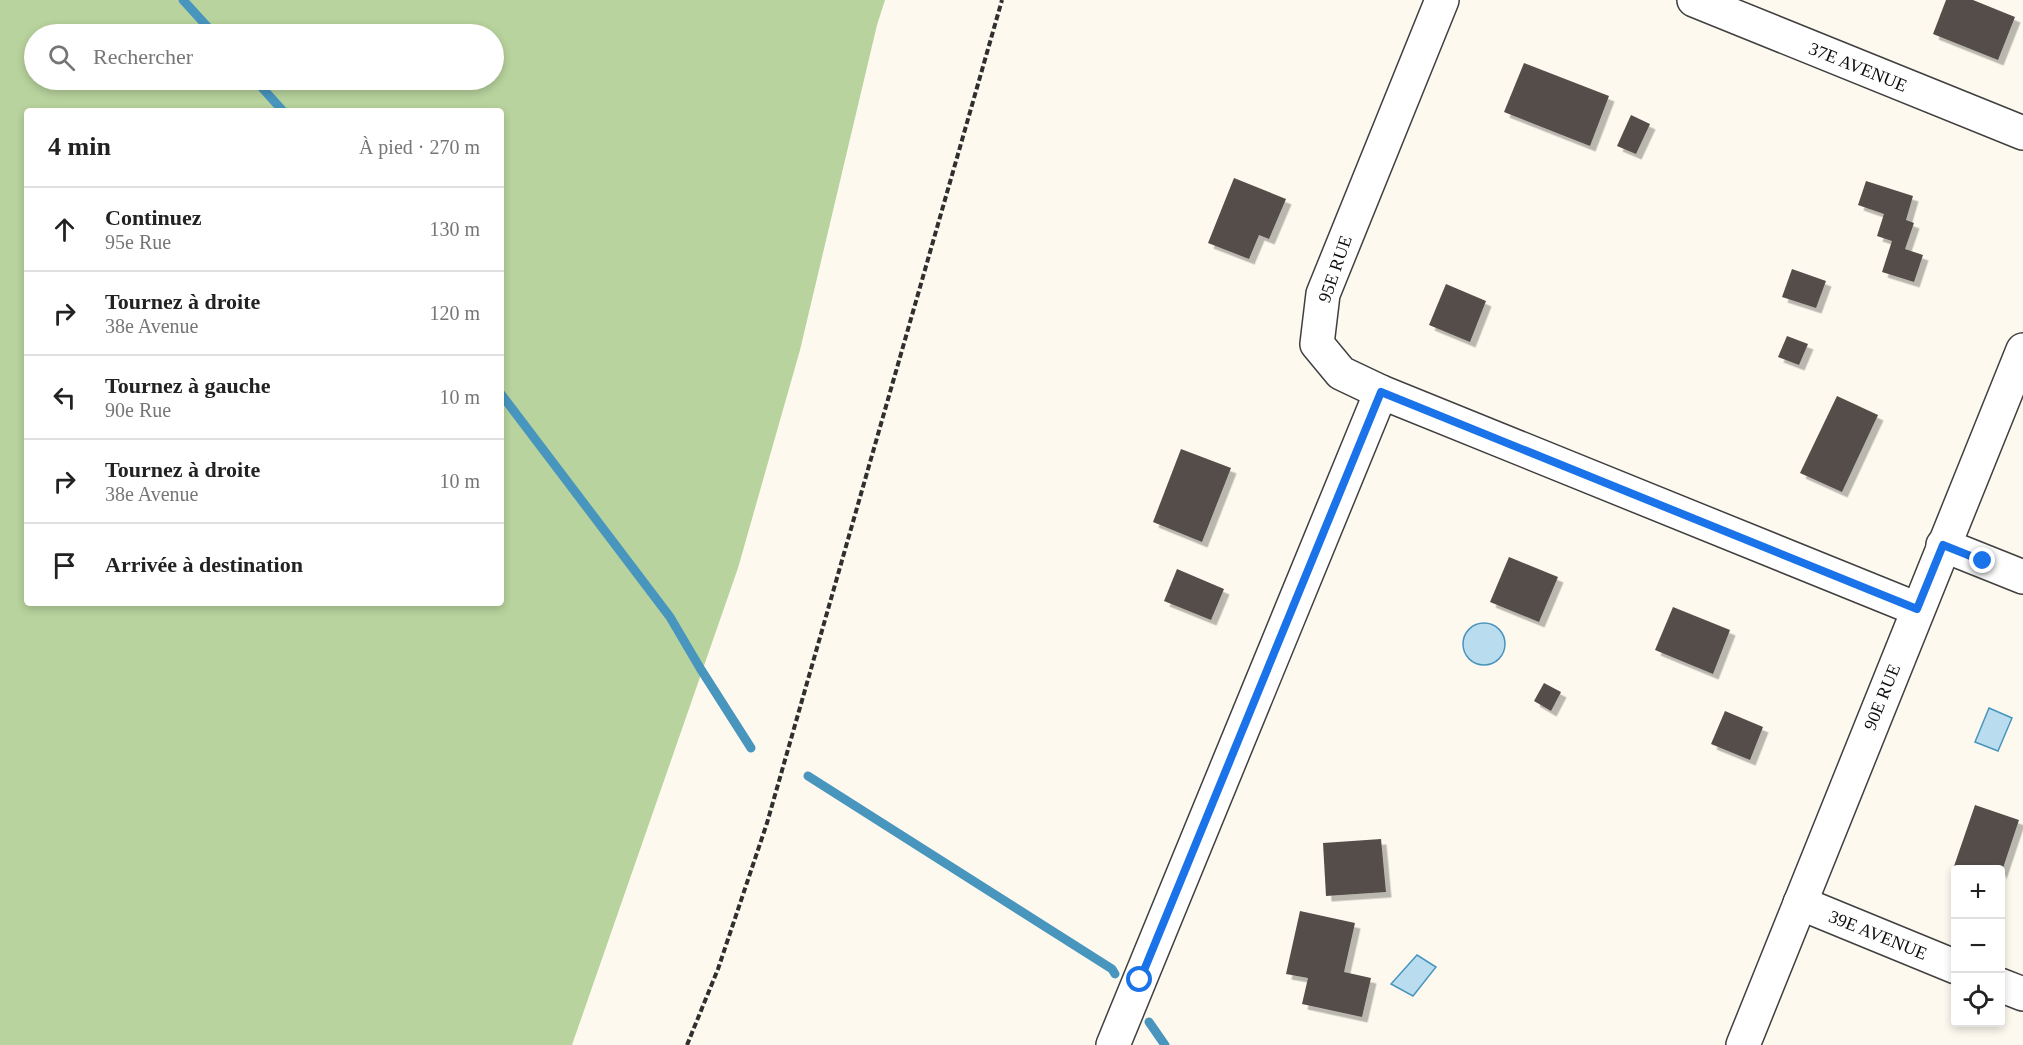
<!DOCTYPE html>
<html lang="fr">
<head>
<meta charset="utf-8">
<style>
	:root { --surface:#fff; --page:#f6f6f6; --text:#222; --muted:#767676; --line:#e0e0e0 }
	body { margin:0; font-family:"Times New Roman",serif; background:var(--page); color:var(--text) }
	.controls { position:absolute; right:18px; bottom:18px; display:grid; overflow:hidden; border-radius:6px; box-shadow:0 3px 9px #0003 }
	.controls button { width:54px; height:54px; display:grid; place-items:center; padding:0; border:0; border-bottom:2px solid var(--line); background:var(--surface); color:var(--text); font:30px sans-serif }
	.stop { position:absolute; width:18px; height:18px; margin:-14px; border:4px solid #1a73e8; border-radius:50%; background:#fff }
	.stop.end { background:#1a73e8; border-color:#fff; box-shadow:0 2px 6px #0008 }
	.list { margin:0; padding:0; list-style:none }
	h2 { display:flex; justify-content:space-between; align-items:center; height:78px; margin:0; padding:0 24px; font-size:26px }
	h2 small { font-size:20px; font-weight:400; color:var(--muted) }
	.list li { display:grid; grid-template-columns:39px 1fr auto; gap:18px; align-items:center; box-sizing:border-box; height:84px; padding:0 24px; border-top:2px solid var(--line) }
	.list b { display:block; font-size:22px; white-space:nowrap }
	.list p { margin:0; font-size:20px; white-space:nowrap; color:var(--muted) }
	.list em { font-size:20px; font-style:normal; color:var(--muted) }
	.icon { flex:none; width:33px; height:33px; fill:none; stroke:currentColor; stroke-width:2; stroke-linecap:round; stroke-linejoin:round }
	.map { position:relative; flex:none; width:2023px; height:1045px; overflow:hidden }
	.search { position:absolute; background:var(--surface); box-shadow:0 3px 9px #0003; left:24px; top:24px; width:480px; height:66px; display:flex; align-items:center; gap:15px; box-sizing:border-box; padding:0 21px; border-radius:33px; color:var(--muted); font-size:22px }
	.panel { position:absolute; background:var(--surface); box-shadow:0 3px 9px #0003; left:24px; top:108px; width:480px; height:498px; border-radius:6px }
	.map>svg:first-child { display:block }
</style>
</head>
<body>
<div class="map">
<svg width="2023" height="1045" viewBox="0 0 2023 1045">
	<defs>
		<filter id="shadow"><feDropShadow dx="5.5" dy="5.5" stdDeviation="0" flood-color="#0004"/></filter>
	</defs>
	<rect width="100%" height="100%" fill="#fdf9ef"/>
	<path fill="#b8d39d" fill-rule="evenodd" d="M0,0H885L877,25L800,350L738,568L572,1045H0ZM34,34H494V80H34ZM27,111H501V603H27Z"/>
	<g fill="#b9ddef" stroke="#4895be" stroke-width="1.5">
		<circle cx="1484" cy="644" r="21"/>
		<polygon points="1989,708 2012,718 1998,751 1975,742"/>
		<polygon points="1417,955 1436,967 1413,996 1391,984"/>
	</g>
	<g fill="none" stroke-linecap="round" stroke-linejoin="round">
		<g stroke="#4895be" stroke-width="9">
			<polyline points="183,0 214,34"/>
			<polyline points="255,80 283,111"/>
			<polyline points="501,394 670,617 700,668 751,748"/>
			<polyline points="808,776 1112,969 1115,974"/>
			<polyline points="1149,1022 1165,1045"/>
		</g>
	</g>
	<g fill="#544e4a" filter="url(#shadow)">
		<polygon points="1946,0 1973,0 2015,17 1998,60 1933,34"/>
		<polygon points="1524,63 1609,96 1590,146 1504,112"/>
		<polygon points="1631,115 1650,124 1636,154 1617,146"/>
		<polygon points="1234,178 1286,199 1269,239 1259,235 1249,259 1208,243"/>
		<polygon points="1866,181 1913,196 1906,220 1914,223 1905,249 1923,255 1914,282 1882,272 1892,241 1877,236 1884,214 1858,205"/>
		<polygon points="1792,269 1826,281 1816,308 1782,297"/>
		<polygon points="1446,284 1486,301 1470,342 1429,325"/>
		<polygon points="1787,336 1808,344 1799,365 1778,357"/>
		<polygon points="1837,396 1878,415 1842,492 1800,473"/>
		<polygon points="1181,449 1231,468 1202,542 1153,522"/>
		<polygon points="1509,557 1558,577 1539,622 1490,602"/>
		<polygon points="1177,569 1224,589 1211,620 1164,601"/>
		<polygon points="1673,607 1730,630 1713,674 1655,650"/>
		<polygon points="1544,683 1561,692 1551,711 1534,701"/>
		<polygon points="1725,711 1763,727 1750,760 1711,744"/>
		<polygon points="1975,805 2019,820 2001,874 2000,870 1956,870 1956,873 1952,872"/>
		<polygon points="1381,839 1386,892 1326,896 1323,843"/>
		<polygon points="1300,911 1355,923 1344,972 1371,978 1362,1017 1302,1004 1308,978 1286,974"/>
	</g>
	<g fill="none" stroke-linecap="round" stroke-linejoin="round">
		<g stroke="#404040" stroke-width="36">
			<g id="minor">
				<polyline points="1442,0 1323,294 1317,344 1341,373 1381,392 1917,609"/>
				<polyline points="1694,0 2023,133"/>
				<polyline points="1943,545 2023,577"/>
				<polyline points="1800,903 1956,967"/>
				<polyline points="2000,985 2023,994"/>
				<polyline points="1113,1045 1381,392"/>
			</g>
		</g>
		<g stroke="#404040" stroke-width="36">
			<polyline id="tertiary" points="1743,1045 2023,350"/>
		</g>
		<polyline stroke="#2f2f2f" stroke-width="4" stroke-dasharray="6 3" stroke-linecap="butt" points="687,1045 718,969 767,823 1002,0"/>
		<use href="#minor" stroke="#fff" stroke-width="33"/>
		<use href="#tertiary" stroke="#fff" stroke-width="33"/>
	</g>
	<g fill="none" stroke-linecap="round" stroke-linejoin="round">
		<polyline stroke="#1a73e8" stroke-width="8" points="1140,980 1381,392 1917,609 1943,545 1983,561"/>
	</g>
	<g text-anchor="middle" stroke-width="6" stroke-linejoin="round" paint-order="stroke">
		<g font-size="18" fill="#0d0d0d" stroke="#fff">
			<text transform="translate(1858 67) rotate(22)" y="6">37E AVENUE</text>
			<text transform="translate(1335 269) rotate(-71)" y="6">95E RUE</text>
			<text transform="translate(1882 697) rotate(-68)" y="6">90E RUE</text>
			<text transform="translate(1878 935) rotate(22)" y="6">39E AVENUE</text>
		</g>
	</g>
</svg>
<div class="controls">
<button>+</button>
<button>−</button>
<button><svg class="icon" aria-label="locate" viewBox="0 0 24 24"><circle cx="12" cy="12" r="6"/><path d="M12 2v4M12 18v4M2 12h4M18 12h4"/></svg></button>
</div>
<div class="stop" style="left:1140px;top:980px"></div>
<div class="stop end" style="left:1983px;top:561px"></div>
<div class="search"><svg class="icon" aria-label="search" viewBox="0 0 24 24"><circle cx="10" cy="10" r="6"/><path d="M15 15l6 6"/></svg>Rechercher</div>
<section class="panel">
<h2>4 min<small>À pied · 270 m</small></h2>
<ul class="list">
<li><svg class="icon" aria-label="ahead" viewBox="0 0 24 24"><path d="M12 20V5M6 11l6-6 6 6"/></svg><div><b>Continuez</b><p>95e Rue</p></div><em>130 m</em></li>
<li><svg class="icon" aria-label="right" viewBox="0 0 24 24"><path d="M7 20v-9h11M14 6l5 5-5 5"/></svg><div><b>Tournez à droite</b><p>38e Avenue</p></div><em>120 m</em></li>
<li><svg class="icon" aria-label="left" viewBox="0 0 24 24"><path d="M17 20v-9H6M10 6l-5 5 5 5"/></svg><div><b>Tournez à gauche</b><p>90e Rue</p></div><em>10 m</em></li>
<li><svg class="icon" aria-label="right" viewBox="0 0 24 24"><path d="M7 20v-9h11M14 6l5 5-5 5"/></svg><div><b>Tournez à droite</b><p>38e Avenue</p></div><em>10 m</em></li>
<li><svg class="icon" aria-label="arrive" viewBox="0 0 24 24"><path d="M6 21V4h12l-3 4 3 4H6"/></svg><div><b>Arrivée à destination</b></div></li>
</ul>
</section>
</div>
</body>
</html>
